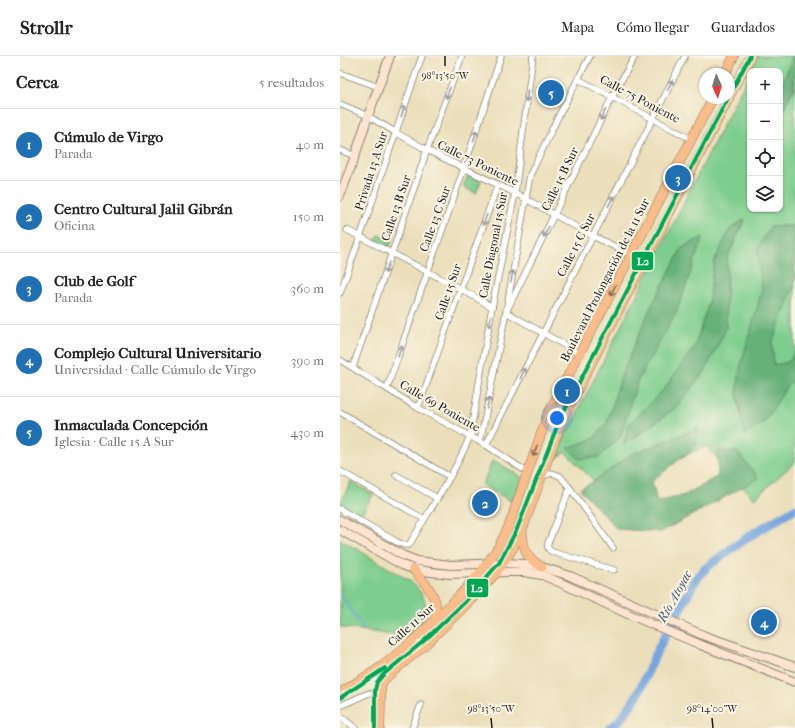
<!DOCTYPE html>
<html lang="es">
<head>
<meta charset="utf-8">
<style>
	:root { --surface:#fff; --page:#f6f6f6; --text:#222; --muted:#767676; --line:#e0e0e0; --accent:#1f6fb2 }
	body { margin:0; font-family:"IM FELL French Canon",serif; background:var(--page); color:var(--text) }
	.controls { position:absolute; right:12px; top:12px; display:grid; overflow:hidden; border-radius:8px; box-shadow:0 1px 3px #0004 }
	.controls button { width:36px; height:36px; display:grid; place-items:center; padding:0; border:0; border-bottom:1px solid var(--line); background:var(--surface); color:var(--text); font:20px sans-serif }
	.compass { position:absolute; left:359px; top:12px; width:36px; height:36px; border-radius:50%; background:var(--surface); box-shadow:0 1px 3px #0004; rotate:176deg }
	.you { position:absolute; left:217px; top:362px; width:14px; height:14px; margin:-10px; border:3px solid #fff; border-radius:50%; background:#1a73e8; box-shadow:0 0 0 6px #1a73e833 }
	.badge { display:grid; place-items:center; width:26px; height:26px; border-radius:50%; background:var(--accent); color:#fff; font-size:13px; font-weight:700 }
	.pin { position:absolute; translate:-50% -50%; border:2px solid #fff; box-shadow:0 1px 4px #0006 }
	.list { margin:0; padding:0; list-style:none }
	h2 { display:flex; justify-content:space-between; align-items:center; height:52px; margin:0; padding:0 16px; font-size:17px }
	h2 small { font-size:13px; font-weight:400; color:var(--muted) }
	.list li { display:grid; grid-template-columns:26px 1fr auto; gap:12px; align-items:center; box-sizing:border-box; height:72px; padding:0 16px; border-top:1px solid var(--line) }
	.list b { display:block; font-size:15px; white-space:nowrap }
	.list p { margin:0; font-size:13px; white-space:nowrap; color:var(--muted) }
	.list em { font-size:13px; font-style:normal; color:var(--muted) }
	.icon { flex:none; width:22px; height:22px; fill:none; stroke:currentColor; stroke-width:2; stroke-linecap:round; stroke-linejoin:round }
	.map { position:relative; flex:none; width:455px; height:672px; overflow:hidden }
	header { display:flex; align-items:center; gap:24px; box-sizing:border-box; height:56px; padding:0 20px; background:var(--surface); border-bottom:1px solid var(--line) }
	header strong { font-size:19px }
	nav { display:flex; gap:22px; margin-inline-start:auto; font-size:14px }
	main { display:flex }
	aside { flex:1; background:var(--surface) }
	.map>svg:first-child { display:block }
</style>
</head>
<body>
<header>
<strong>Strollr</strong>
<nav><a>Mapa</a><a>Cómo llegar</a><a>Guardados</a></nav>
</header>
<main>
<aside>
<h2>Cerca<small>5 resultados</small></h2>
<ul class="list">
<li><span class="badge">1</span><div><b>Cúmulo de Virgo</b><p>Parada</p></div><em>40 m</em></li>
<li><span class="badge">2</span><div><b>Centro Cultural Jalil Gibrán</b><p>Oficina</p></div><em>150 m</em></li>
<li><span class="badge">3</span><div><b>Club de Golf</b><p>Parada</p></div><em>360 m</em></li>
<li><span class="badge">4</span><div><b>Complejo Cultural Universitario</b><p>Universidad · Calle Cúmulo de Virgo</p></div><em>390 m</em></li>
<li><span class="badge">5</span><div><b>Inmaculada Concepción</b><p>Iglesia · Calle 15 A Sur</p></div><em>430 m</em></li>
</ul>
</aside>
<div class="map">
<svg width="455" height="672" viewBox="0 0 455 672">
	<rect width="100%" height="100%" fill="#fcf5e5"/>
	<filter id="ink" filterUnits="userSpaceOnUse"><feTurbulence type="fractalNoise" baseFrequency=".025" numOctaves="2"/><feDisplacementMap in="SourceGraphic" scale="8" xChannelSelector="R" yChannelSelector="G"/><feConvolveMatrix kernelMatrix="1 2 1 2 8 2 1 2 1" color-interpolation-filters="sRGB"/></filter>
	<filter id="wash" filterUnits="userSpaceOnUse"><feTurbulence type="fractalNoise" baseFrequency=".012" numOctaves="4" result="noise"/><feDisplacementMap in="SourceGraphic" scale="16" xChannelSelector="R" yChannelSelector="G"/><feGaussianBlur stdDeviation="0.9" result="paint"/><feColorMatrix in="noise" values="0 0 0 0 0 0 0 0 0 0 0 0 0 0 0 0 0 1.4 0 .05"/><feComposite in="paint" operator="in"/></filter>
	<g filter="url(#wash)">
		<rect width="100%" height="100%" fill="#ebdfbb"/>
		<g fill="#7dcd8e" stroke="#4c7455">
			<polygon points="418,0 455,0 455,406 414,443 366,390 306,418 263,434 225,396 212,406 410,16 410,153 440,153 440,15 410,15"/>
			<polygon points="128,119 141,125 136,137 123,131"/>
			<polygon points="39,179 52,185 49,191 36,186"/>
			<polygon points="153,404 182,421 173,446 142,429"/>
			<polygon points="11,425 33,439 19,462 0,451 0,448"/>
			<path d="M0,483L70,525C81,534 90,548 84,562C80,569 73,575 67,581L0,571Z"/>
		</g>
		<g fill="#66b079" stroke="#41664a">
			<polygon points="453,0 455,0 455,30 449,41 441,64 440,35"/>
			<polygon points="405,163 387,202 386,273 364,317 334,353 284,389 288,369 324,333 355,290 368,249 374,206 390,173"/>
			<polygon points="431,170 452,170 455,174 455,227 432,287 434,309 449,306 455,295 455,322 447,330 426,364 405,379 397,339 400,312 422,234 417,193"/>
			<polygon points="363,181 337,255 298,324 280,381 259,401 239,403 228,392 253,383 267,367 282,318 310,253 342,192"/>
			<polygon points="358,372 356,390 312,425 317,446 345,439 378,420 378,395 397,396 419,422 321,476 277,473 240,433 254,425 290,399"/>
		</g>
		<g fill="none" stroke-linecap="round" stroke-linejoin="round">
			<polyline stroke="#75a4de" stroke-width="1.5" points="0,537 24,574"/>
			<polyline stroke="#75a4de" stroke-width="9" points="270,672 278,666 291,649 298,638 317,595 355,525 366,512 380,501 414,477 455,453"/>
		</g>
	</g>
	<g filter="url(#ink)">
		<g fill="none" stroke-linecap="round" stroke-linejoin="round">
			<g stroke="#847e6c" stroke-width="7">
				<g id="minor">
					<polyline points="0,17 39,31"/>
					<polyline points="238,23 351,83"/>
					<polyline points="0,48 28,60 55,76 87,94 175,137 253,180 304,205"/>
					<polyline points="0,94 15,100"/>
					<polyline points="7,174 121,233 152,251"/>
					<path d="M0,237C29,159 54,79 82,0"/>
					<polyline points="240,298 166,256 214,159 272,41 295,0"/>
					<polyline points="0,304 78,352 146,389 187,416"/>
					<polyline points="13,311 87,94 122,0"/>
					<polyline points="47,332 124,112 161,0"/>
					<polyline points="78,352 158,128"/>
					<polyline points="0,356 110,421"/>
					<polyline points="140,386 166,256 190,119 218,61 250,0"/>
					<polyline points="146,389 345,0"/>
					<polyline points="0,415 84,463"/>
					<polyline points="56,419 97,442"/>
					<polyline points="201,421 212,417 220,420 230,432 273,492"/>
					<path d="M230,432L208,487C207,492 208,493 212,496L274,514"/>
					<path d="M0,453L57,486L64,489H69C90,453 114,419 130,380L152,251L175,137L193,0"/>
					<polyline points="0,650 29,637"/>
					<polyline points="0,660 15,672"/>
					<polyline points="72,672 81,649"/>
				</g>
			</g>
			<g stroke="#847e6c" stroke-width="10">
				<g id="secondary">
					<polyline points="0,140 15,100 28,60 50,0"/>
					<polyline points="0,464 64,500 77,505 111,509 164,507 184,508 202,511 230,520 365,580 435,604 455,611"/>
					<polyline points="0,474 62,509 73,513 91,516 110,518 169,516 184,516 202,519 221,527 288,558 361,589 455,626"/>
				</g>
			</g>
			<g stroke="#847e6c" stroke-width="10">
				<g id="primary">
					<polyline points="385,18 394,0"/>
					<polyline points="389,41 411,0"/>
					<path d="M182,474C184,494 184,500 202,511"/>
					<path d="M73,513C82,524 95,536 96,551C96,555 96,560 95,564"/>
					<polyline points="0,637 41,611 80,579 119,540 141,516 159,490 169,470 208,358 373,42"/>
					<polyline points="40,672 41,631 43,625 48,620 87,587 129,546 157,516 172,494 184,469 222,364 389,42"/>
				</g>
			</g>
			<use href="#minor" stroke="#fff" stroke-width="5.5"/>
			<use href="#secondary" stroke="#fde4d0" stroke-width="8"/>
			<use href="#primary" stroke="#f9bc8a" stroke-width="9"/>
			<g stroke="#fcf5e5" stroke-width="7">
				<g id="bus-1">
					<polyline points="389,40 410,0"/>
					<polyline points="0,642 45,612"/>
					<polyline points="35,672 35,634 37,626 44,618 85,584 126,545 159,507 177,473 220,363 388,42"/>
				</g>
			</g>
			<use href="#bus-1" stroke="#00a651" stroke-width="4"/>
		</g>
		<defs><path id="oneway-shaft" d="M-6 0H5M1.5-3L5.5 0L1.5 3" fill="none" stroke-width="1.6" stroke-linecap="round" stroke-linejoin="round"/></defs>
		<g stroke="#999">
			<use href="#oneway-shaft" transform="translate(330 29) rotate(-63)"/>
			<use href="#oneway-shaft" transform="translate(108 37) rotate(110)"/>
			<use href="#oneway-shaft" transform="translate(187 40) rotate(97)"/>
			<use href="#oneway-shaft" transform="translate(63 55) rotate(-71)"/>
			<use href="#oneway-shaft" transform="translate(263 59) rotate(116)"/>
			<use href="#oneway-shaft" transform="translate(135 80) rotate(-72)"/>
			<use href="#oneway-shaft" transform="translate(271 145) rotate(-63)"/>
			<use href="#oneway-shaft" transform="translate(145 164) rotate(109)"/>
			<use href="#oneway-shaft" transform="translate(206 176) rotate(117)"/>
			<use href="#oneway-shaft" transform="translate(47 212) rotate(109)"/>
			<use href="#oneway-shaft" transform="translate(172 220) rotate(-80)"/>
			<use href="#oneway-shaft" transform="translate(150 265) rotate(100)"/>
			<use href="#oneway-shaft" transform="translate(60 295) rotate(-71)"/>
			<use href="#oneway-shaft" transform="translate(183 317) rotate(-63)"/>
			<use href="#oneway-shaft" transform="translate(148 347) rotate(-79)"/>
		</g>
		<g stroke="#8a6c53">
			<use href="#oneway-shaft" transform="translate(273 234) rotate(117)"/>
			<use href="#oneway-shaft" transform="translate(195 395) rotate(110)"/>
		</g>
	</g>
	<path fill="none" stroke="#1c1c1c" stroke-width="1.5" d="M105,0V10M151,662L152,672M372,662L373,672"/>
	<g text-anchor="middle" stroke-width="4" stroke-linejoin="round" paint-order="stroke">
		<g font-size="12" fill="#1c1c1c" stroke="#fcf5e5">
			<text transform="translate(300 43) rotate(28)" y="4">Calle 75 Poniente</text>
			<text transform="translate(138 107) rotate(26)" y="4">Calle 73 Poniente</text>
			<text transform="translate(31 115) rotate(-72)" y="4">Privada 13 A Sur</text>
			<text transform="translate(220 123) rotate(-64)" y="4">Calle 15 B Sur</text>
			<text transform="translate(56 152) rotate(-71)" y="4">Calle 13 B Sur</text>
			<text transform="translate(95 163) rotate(-70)" y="4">Calle 13 C Sur</text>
			<text transform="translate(153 189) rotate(-79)" y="4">Calle Diagonal 15 Sur</text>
			<text transform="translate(236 189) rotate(-63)" y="4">Calle 15 C Sur</text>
			<text transform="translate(265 224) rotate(-63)" y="4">Boulevard Prolongación de la 11 Sur</text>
			<text transform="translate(108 236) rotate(-71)" y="4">Calle 15 Sur</text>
			<text transform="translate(100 350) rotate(30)" y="4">Calle 69 Poniente</text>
			<text transform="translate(71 569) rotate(-42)" y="4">Calle 11 Sur</text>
		</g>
		<g font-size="13" font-style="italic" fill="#445973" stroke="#fcf5e5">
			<text transform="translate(334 540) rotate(-61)" y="5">Río Atoyac</text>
		</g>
	</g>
	<g font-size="10" text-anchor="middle" fill="#1c1c1c" stroke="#fcf5e5" stroke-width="4" stroke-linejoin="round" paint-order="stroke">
		<text x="105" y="23">98°13'50"W</text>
		<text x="151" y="656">98°13'50"W</text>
		<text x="372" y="656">98°14'00"W</text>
	</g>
	<g stroke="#fcf5e5" stroke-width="1.5">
		<rect x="291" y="195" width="23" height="20" rx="4" fill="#00a651"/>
		<rect x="126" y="522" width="23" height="20" rx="4" fill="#00a651"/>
	</g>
	<g font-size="11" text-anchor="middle" font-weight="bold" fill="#fff">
		<text x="303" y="209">L2</text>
		<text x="137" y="536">L2</text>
	</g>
</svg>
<div class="controls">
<button>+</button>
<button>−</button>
<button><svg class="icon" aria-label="locate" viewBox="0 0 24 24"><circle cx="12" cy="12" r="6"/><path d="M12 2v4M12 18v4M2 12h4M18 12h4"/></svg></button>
<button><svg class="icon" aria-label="layers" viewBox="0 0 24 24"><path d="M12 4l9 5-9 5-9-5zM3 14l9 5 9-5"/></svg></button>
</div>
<svg class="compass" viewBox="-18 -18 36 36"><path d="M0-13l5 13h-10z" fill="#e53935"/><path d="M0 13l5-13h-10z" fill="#767676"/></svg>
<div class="you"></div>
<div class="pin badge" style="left:227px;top:335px">1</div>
<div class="pin badge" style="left:145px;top:447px">2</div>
<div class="pin badge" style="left:338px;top:122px">3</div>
<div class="pin badge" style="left:424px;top:566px">4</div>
<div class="pin badge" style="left:211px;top:37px">5</div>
</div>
</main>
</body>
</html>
